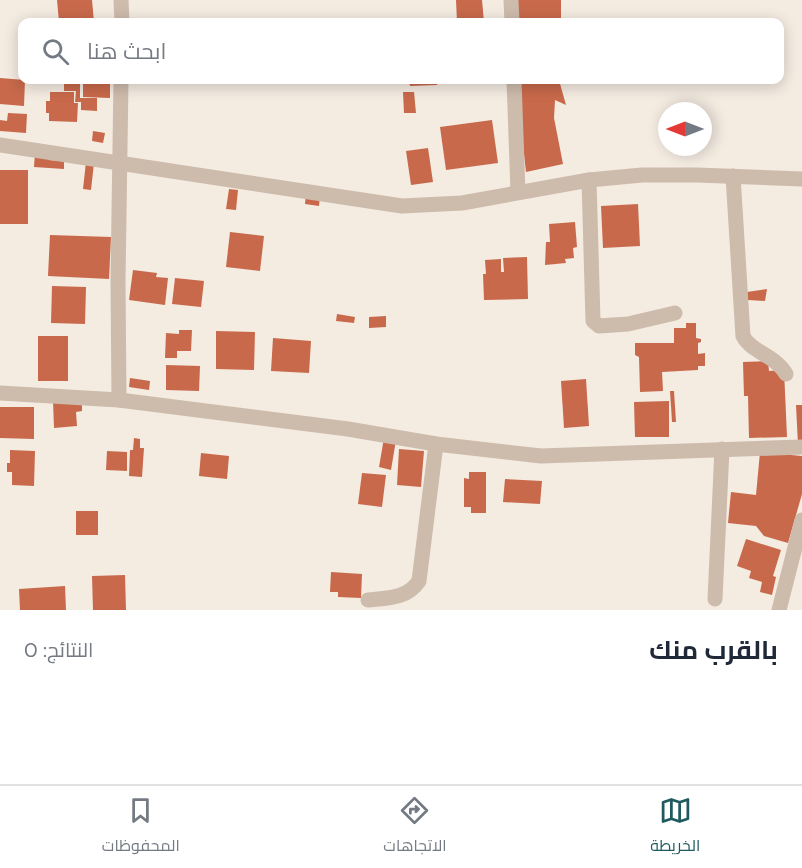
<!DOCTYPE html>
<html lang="ar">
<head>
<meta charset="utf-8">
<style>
	:root { --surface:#fff; --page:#f6f6f7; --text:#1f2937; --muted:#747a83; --line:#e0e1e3; --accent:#1f5a5e }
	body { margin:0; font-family:"DM Sans",Cairo,sans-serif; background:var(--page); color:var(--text); direction:rtl }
	.compass { position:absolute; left:658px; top:102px; width:54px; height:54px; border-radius:50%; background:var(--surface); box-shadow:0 3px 15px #0003; rotate:270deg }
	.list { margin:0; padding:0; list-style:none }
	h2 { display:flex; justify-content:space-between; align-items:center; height:78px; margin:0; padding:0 24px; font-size:26px }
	h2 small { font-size:20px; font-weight:400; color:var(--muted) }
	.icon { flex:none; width:33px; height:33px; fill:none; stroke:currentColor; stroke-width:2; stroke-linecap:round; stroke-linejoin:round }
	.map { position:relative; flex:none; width:802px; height:610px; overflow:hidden; direction:ltr }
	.search { position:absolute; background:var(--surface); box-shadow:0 3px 15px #0003; left:18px; right:18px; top:18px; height:66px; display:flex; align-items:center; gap:15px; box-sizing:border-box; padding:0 21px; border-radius:12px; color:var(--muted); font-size:22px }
	.sheet { height:174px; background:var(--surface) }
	nav { display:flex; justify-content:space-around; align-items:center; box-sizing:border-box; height:84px; border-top:2px solid var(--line); background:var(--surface); font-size:16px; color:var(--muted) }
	nav a { display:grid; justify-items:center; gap:3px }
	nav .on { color:var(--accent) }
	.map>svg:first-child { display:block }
</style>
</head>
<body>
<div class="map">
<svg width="802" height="610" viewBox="0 0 802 610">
	<rect width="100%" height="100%" fill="#f4ebe1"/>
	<g fill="#c8694b">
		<polygon points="57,0 92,0 94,22 59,22"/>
		<polygon points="456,0 482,0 484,22 457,22"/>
		<polygon points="517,0 561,0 561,22 516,22"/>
		<polygon points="0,78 25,80 24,106 0,104"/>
		<polygon points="83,80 110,80 110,98 83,97 83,84 94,84 83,83"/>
		<polygon points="409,80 437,80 437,85 410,86"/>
		<polygon points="524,80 559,80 566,105 555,100 554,118 563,164 526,172 520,118 520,82"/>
		<polygon points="64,83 80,83 80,98 97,98 97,111 81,110 81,102 75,102 76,91 64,91"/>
		<polygon points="50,92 74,92 74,103 78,103 77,122 49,121 49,113 46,113 46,101 50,101"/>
		<polygon points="403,92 414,92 416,113 404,113"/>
		<polygon points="8,113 27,114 26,133 0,131 0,120 7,121"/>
		<polygon points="492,120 498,163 446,170 440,127"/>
		<polygon points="93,131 105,133 103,143 92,141"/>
		<polygon points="428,148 433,182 411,185 406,151"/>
		<polygon points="35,153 49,153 48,160 64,161 64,169 34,167"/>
		<polygon points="86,162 94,163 91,190 83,189"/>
		<rect x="0" y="170" width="28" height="54"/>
		<polygon points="229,189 238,190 236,210 226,209"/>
		<polygon points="306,193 320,195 319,206 305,204"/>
		<polygon points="638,204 640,246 603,248 601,206"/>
		<polygon points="575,222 577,247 573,248 574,258 565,259 566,263 545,265 546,242 550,242 549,224"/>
		<polygon points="230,232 264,236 260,271 226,267"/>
		<polygon points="50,235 111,237 109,279 48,276"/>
		<polygon points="527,257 528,299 484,300 483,274 486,274 485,260 501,259 501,272 504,272 503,258"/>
		<polygon points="133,270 157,273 156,277 168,278 165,305 129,300"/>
		<polygon points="175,278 204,281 201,307 172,304"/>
		<polygon points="52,286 86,287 85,324 51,323"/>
		<polygon points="767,289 765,301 748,300 747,292"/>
		<polygon points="337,314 355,317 354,323 336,321"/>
		<polygon points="386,316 386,327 369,328 369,317"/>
		<polygon points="686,323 696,323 696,338 701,339 701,342 698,343 698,354 705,353 705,366 698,366 698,370 662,372 663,391 640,392 639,357 635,355 635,343 674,343 674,328 686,328"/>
		<polygon points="179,330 192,330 191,351 177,351 177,358 165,358 166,333 179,334"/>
		<polygon points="216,331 255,332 254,370 216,369"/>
		<rect x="38" y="336" width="30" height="45"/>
		<polygon points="273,338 311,341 309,373 271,371"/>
		<polygon points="768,361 769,371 784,370 787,437 749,438 748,396 744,396 743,362"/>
		<polygon points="166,365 200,366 199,391 166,390"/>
		<polygon points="130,378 150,381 149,390 129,387"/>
		<polygon points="586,379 589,426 564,428 561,381"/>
		<polygon points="670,391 674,391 676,422 672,422"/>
		<polygon points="82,400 82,411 76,412 77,426 54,428 53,401"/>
		<polygon points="669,401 669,437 635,437 634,402"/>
		<polygon points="796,405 802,405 802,445 798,445"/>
		<polygon points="0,407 34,407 34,439 0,438"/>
		<polygon points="134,438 140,439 140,448 144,448 142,477 129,476 130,450 133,450"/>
		<polygon points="384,438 396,440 391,470 379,467"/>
		<polygon points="399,449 424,451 421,487 397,485"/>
		<polygon points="10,450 35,451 34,486 12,485 12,472 7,472 7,463 10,463"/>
		<polygon points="107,451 127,452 127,471 106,470"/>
		<polygon points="760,452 802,456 802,494 788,543 764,536 756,526 728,523 731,492 756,495"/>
		<polygon points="201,453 229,456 227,479 199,476"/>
		<polygon points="469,472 486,472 486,513 471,513 471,507 464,507 464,478 469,479"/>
		<polygon points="362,473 386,475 382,507 358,504"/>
		<polygon points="505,479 542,481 540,504 503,502"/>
		<rect x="76" y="511" width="22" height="24"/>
		<polygon points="746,539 781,550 773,576 776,577 772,595 760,592 762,582 749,578 751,571 737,566"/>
		<polygon points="331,572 362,574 361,598 338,597 338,592 330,592"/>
		<polygon points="125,575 126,610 93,610 92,576"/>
		<polygon points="65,586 66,610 20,610 19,589"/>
	</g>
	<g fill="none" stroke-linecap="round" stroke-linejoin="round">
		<g stroke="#cdbbac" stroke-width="15">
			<polyline points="121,0 122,22"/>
			<polyline points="511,0 512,22"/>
			<polyline points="514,80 518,192"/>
			<polyline points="0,145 402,206 462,203 589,180 642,175 697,175 802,179"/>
			<path d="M733,176L743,336C751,352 775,355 786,374"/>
			<polyline points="589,180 593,321 599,326 628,324 675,313"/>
			<polyline points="0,393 119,400 348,429 436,444 541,456 802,447"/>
			<polyline points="119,400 118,281 121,80"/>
			<polyline points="715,599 722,449"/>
			<path d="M368,600C387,598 407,599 419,581L436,444"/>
			<polyline points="779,610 802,520"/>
		</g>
	</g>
</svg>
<svg class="compass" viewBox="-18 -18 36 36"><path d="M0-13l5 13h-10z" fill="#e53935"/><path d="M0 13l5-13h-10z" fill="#747a83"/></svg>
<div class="search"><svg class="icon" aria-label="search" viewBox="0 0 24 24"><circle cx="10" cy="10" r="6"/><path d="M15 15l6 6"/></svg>ابحث هنا</div>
</div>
<section class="sheet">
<h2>بالقرب منك<small>النتائج: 0</small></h2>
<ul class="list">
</ul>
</section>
<nav>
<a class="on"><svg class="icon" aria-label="map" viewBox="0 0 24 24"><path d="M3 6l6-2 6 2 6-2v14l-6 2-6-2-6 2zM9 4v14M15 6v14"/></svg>الخريطة</a>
<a><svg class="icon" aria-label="directions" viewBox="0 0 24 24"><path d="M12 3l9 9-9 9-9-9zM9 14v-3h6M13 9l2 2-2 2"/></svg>الاتجاهات</a>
<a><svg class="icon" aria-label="saved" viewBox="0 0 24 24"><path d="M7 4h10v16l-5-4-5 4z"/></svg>المحفوظات</a>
</nav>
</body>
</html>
